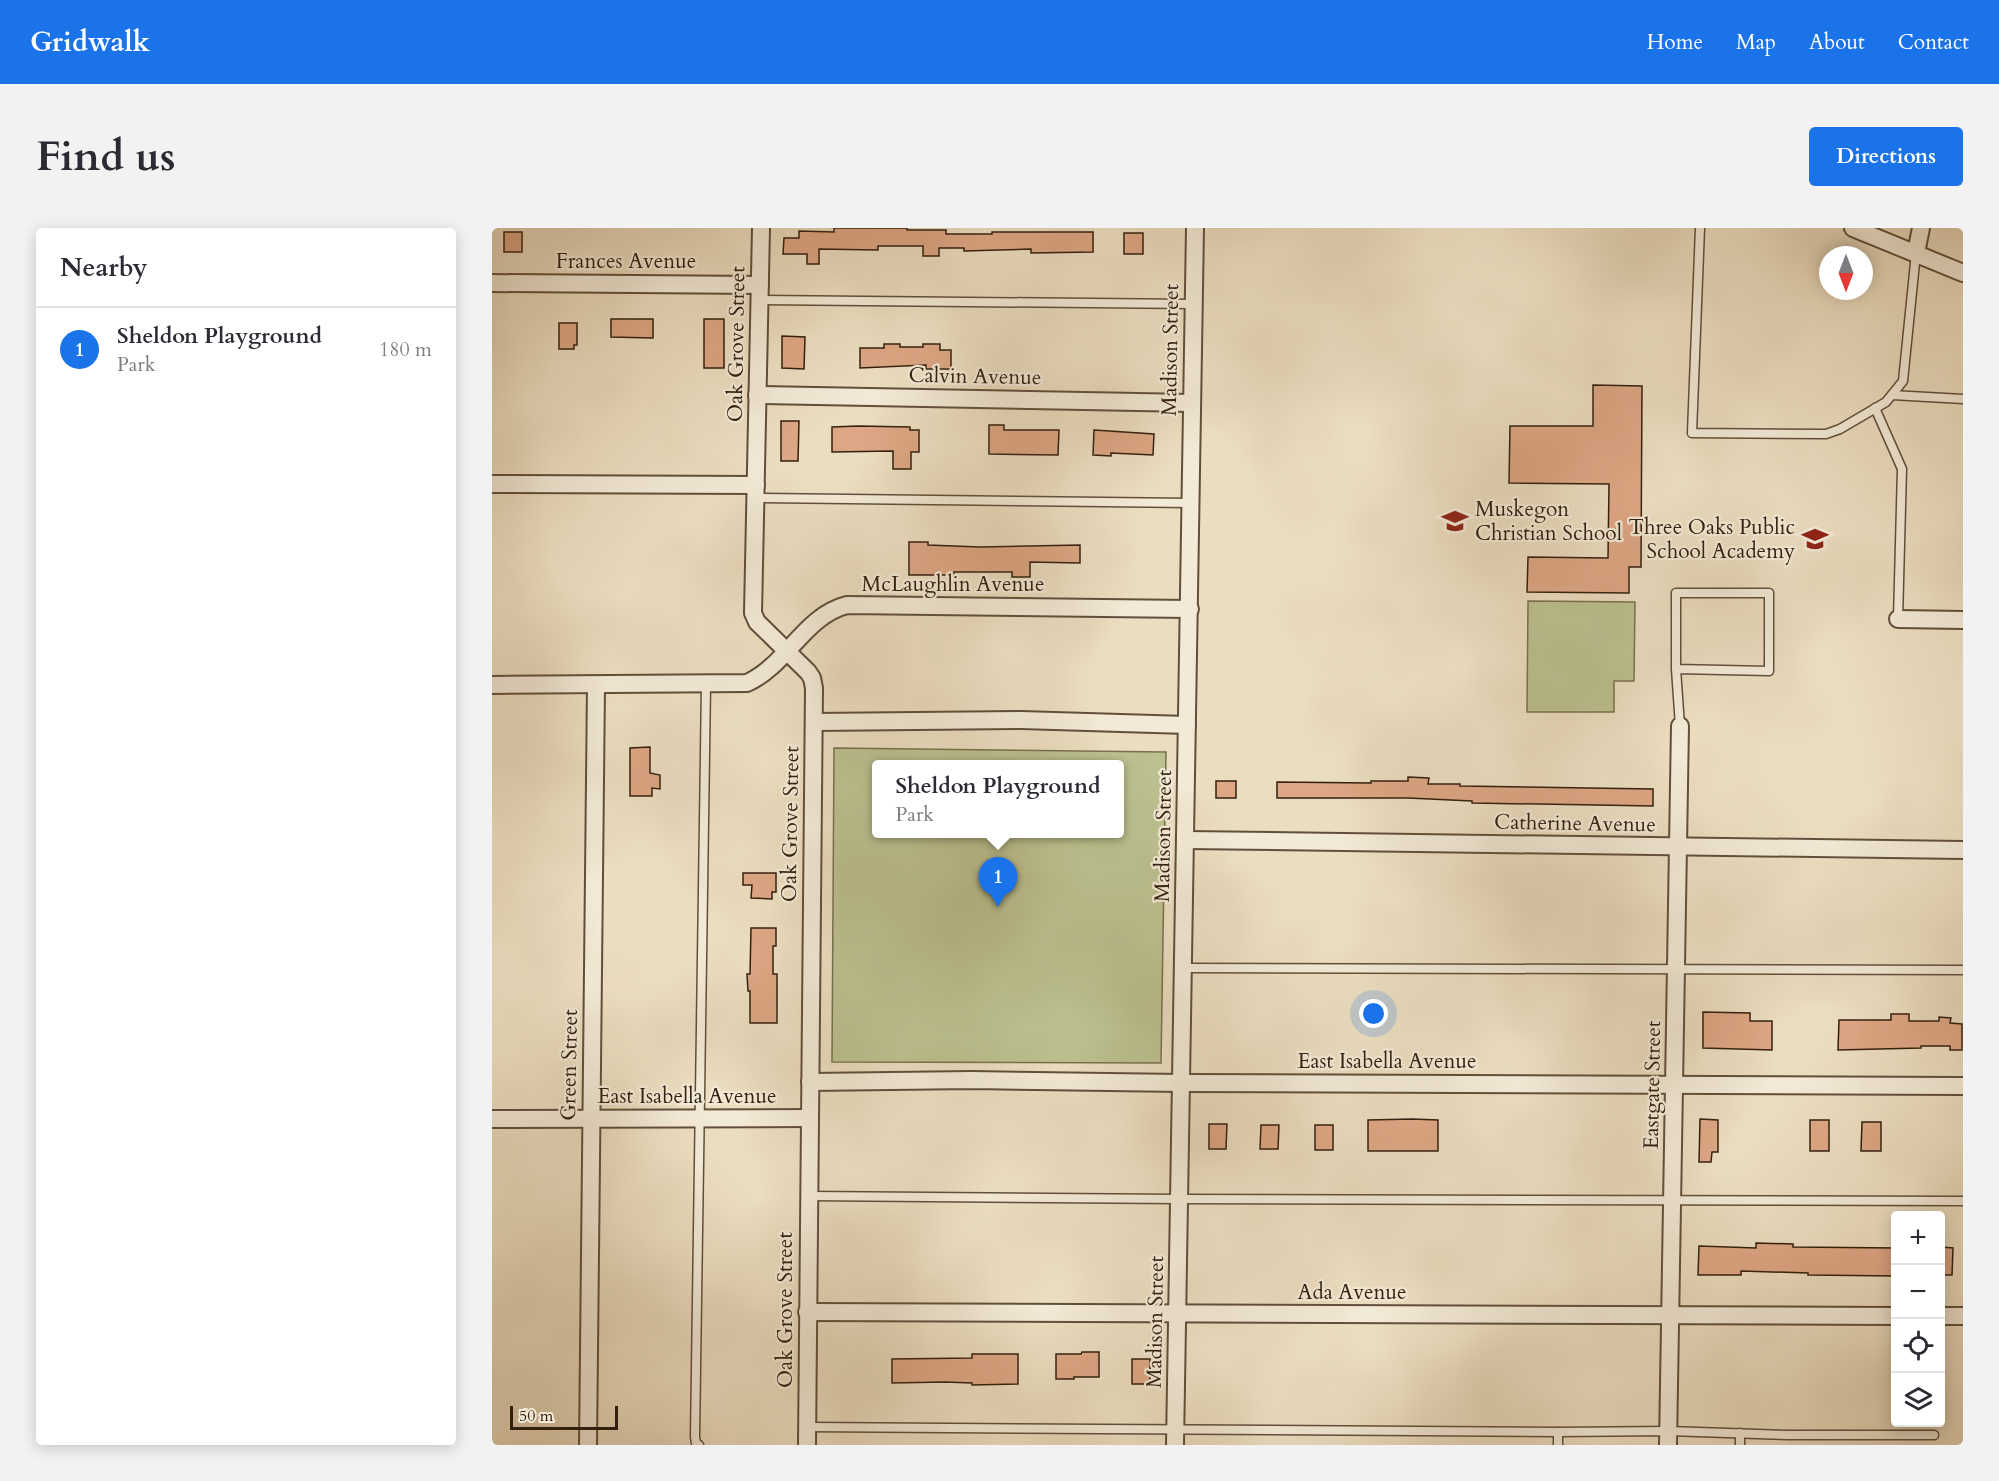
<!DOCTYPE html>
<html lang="en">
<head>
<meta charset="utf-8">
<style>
	:root { --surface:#fff; --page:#f2f2f3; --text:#2b2b33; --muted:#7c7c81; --line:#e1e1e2; --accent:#1a73e8 }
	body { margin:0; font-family:Cardo,serif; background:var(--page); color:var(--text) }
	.controls { position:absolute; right:18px; bottom:18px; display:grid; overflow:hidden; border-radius:6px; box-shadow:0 3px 15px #0003 }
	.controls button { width:54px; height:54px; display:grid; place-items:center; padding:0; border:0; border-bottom:2px solid var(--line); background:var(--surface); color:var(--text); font:30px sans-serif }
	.compass { position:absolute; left:1327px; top:18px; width:54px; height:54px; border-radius:50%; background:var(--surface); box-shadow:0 3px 15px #0003; rotate:180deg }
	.scale { position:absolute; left:18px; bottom:15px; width:108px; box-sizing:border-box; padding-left:6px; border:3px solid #33200f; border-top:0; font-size:16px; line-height:21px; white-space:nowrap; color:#33200f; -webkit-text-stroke:4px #f2e9d6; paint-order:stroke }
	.you { position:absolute; left:882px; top:786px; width:21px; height:21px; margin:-15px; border:4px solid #fff; border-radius:50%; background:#1a73e8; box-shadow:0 0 0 9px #1a73e833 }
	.badge { display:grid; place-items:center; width:39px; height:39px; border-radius:50%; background:var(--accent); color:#fff; font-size:20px; font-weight:700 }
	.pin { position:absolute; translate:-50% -50px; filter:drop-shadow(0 2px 3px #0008) }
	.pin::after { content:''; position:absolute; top:32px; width:21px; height:18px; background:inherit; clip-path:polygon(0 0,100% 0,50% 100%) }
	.popup { position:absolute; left:380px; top:532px; width:252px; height:78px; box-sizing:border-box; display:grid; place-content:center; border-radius:6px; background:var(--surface); filter:drop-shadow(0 2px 4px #0005); font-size:20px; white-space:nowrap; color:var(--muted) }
	.popup b { font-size:22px; color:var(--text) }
	.popup::after { content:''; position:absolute; left:50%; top:100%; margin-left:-12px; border:12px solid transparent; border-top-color:var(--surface) }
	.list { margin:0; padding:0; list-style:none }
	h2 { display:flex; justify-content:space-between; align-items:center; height:78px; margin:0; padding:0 24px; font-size:26px }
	h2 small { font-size:20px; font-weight:400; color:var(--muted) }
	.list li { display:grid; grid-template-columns:39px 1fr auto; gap:18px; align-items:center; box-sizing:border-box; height:84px; padding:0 24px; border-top:2px solid var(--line) }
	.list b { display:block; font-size:22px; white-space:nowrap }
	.list p { margin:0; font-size:20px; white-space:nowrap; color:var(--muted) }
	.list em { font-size:20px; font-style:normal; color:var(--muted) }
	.icon { flex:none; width:33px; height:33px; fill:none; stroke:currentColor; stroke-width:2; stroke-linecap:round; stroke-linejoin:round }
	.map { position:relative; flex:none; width:1471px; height:1217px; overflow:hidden; border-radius:6px }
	header { display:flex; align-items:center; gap:36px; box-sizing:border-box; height:84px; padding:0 30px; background:var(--accent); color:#fff }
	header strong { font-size:28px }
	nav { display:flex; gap:33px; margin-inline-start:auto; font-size:21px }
	.intro { display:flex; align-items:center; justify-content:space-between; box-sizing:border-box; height:144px; padding:0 36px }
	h1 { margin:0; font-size:42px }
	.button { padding:15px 27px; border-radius:6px; background:var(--accent); color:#fff; font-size:21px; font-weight:700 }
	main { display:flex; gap:36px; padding:0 36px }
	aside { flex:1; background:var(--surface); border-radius:6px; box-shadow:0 3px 15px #0003 }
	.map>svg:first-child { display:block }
</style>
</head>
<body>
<header>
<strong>Gridwalk</strong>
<nav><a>Home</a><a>Map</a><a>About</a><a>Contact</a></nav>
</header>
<div class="intro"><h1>Find us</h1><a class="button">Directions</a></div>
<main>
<aside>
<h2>Nearby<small></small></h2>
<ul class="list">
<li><span class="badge">1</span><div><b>Sheldon Playground</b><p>Park</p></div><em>180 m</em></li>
</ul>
</aside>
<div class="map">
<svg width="1471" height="1217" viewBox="0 0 1471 1217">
	<rect width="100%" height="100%" fill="#ebddc0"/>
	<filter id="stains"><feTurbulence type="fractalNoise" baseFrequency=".00333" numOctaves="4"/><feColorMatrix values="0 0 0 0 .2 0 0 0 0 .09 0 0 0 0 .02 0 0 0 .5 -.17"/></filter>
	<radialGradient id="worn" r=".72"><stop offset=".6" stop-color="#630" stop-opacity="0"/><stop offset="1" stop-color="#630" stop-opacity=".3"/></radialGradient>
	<g fill="#bcc08f" stroke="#78704f" stroke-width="1.5" fill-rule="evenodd">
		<polygon points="1036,373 1143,374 1142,453 1122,453 1122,484 1035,484"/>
		<path d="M342,520L674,524L669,835L340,834ZM628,536V606H384V536Z"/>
	</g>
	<g fill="#dda684" stroke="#33200f" stroke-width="1.5">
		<polygon points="342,0 415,0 415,2 454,2 454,6 500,6 500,4 601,4 601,24 539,25 539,21 472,23 472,20 447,20 447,28 431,28 431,18 386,18 386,22 327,21 327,36 315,36 315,26 291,26 292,10 307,10 307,3 342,4"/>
		<rect x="12" y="4" width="18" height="20"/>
		<rect x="632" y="5" width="19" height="21"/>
		<polygon points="119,91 161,91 161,110 119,109"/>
		<rect x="212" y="91" width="20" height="49"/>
		<polygon points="67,95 85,95 85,117 82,117 82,121 67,121"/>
		<polygon points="290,108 313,109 312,141 290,140"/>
		<polygon points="392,116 408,116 408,119 431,119 431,116 448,116 448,122 459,122 459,141 434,141 434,137 368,140 368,120 392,120"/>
		<polygon points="1101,157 1150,158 1149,339 1137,339 1137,365 1035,364 1036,329 1116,330 1117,256 1017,255 1018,198 1101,198"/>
		<polygon points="289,193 307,193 306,233 289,233"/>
		<polygon points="497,197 512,197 512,202 567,202 566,227 497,226"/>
		<polygon points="366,198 418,199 418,202 427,202 427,224 419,224 419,241 401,241 401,223 340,224 340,199"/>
		<polygon points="602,202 662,206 661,227 619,225 619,228 601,227"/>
		<polygon points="417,314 436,314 436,317 488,319 588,317 588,335 538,334 538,349 520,349 520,344 462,344 462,347 417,347"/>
		<polygon points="158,519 158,545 168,547 168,561 160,560 160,568 138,568 138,520"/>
		<polygon points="916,549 937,550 936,556 968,556 968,558 1161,561 1161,578 980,575 980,573 916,570 785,570 785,554 879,555 879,553 916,553"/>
		<rect x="724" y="553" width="20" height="17"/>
		<polygon points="251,645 284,645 284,664 280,664 280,671 259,670 260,657 251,657"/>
		<polygon points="259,700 284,700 284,718 281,718 281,746 285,746 285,795 258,795 258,763 256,763 255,746 258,746"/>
		<polygon points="1211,784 1258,785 1258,793 1280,793 1280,822 1211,820"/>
		<polygon points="1399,786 1417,786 1417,793 1447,793 1447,789 1459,790 1458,795 1470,796 1470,822 1458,822 1458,818 1429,818 1429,820 1346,822 1347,792 1399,792"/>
		<polygon points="920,891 946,892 946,923 876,923 876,892"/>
		<polygon points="1208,891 1226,892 1226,924 1220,924 1219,934 1207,934"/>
		<rect x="1318" y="892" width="19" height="31"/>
		<polygon points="1370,894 1389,894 1389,923 1369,923"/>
		<polygon points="717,896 735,896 734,921 717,921"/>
		<polygon points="769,897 787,897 786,921 768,921"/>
		<rect x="823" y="897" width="18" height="25"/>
		<polygon points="1264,1015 1301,1016 1301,1019 1404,1020 1404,1048 1316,1047 1316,1045 1249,1043 1249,1047 1206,1047 1207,1018 1264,1020"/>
		<polygon points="1449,1019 1461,1020 1460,1047 1449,1047"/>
		<polygon points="590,1124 607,1124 607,1149 582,1149 582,1151 564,1151 564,1126 589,1126"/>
		<polygon points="480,1126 526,1126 526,1156 480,1157 480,1155 453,1154 400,1155 400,1131 480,1130"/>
		<rect x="640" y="1131" width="18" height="25"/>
	</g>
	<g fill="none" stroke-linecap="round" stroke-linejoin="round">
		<g stroke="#614f3b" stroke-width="11">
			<g id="lane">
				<polyline points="1208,0 1200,205 1334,206 1348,201 1394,174 1411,153 1424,25"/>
				<polyline points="268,72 701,76"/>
				<polyline points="1400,167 1471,171"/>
				<polyline points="1383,180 1410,241 1406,391"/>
				<polyline points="264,270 699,275"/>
				<polyline points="1184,441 1277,443 1277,365 1184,365 1184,441 1188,498"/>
				<polyline points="691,740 1471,742"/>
				<polyline points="316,968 687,971 1471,973"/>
				<polyline points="315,1199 1066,1204 1066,1217"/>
				<polyline points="1066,1204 1176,1203 1297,1207 1442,1207"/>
				<polyline points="207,1217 204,1215 203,1209 214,456"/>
				<polyline points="1248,1217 1248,1205"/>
			</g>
		</g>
		<g stroke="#614f3b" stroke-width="20">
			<g id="street">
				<polyline points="269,0 261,385 265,394 316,444 320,450 322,460 315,1217"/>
				<polyline points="1361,0 1471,45"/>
				<polyline points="1424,25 1429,0"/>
				<polyline points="0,55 268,57"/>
				<polyline points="265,167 700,175"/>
				<polyline points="0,256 264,257"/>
				<polyline points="1406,391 1471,392"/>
				<path d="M0,457L255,455C295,437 312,388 355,377L698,381"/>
				<polyline points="322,494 529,492 695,497"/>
				<polyline points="694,612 1471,622"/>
				<polyline points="318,854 480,852 690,855 1471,858"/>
				<polyline points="0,891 318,890"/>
				<polyline points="315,1084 1404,1088"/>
				<polyline points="1448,1088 1471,1088"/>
				<polyline points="96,1217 104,457"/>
				<polyline points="683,1217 703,0"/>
				<polyline points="1176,1217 1188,498"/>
			</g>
		</g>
		<use href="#lane" stroke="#f2e9d6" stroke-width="8"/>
		<use href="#street" stroke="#f2e9d6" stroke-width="16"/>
	</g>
	<defs>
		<g id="school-bare" transform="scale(2.07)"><path d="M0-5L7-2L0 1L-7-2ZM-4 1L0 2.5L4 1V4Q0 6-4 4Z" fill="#8f2418" stroke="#f2e9d6" stroke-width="2.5" paint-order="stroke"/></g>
	</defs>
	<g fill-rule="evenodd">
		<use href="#school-bare" x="963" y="293"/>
		<use href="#school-bare" x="1323" y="311"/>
	</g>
	<g text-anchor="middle" stroke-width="4.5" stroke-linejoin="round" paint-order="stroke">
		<g font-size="21" fill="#33200f" stroke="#f2e9d6">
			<text x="134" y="40">Frances Avenue</text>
			<text transform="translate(244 116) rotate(-89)" y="7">Oak Grove Street</text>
			<text transform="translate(678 122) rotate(-89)" y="7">Madison Street</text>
			<text transform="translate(483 148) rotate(1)" y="7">Calvin Avenue</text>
			<text x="461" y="363">McLaughlin Avenue</text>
			<text transform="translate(1083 595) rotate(1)" y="7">Catherine Avenue</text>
			<text transform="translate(298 596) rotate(-89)" y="7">Oak Grove Street</text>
			<text transform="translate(671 608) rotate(-89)" y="7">Madison Street</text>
			<text x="895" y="840">East Isabella Avenue</text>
			<text transform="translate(77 837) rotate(-89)" y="7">Green Street</text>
			<text transform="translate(1160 857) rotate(-89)" y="7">Eastgate Street</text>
			<text x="195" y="875">East Isabella Avenue</text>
			<text x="860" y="1071">Ada Avenue</text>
			<text transform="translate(293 1082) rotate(-90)" y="7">Oak Grove Street</text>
			<text transform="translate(663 1094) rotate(-89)" y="7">Madison Street</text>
		</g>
		<g font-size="21" fill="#33200f" stroke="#f2e9d6" text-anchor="start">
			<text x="983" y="288">Muskegon<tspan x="983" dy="24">Christian School</tspan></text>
			<text x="1303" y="306" text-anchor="end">Three Oaks Public<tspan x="1303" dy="24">School Academy</tspan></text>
		</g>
	</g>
	<rect width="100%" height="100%" filter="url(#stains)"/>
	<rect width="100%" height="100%" fill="url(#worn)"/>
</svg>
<div class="controls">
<button>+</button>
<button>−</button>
<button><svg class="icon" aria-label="locate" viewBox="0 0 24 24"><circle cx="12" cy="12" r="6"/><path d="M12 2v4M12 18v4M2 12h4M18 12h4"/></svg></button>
<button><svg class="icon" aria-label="layers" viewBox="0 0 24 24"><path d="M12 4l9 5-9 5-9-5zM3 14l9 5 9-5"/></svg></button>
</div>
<svg class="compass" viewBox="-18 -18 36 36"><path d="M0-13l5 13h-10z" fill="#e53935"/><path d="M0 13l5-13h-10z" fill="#7c7c81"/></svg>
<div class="scale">50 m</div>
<div class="you"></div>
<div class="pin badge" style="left:506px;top:679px">1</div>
<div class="popup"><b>Sheldon Playground</b>Park</div>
</div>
</main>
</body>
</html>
